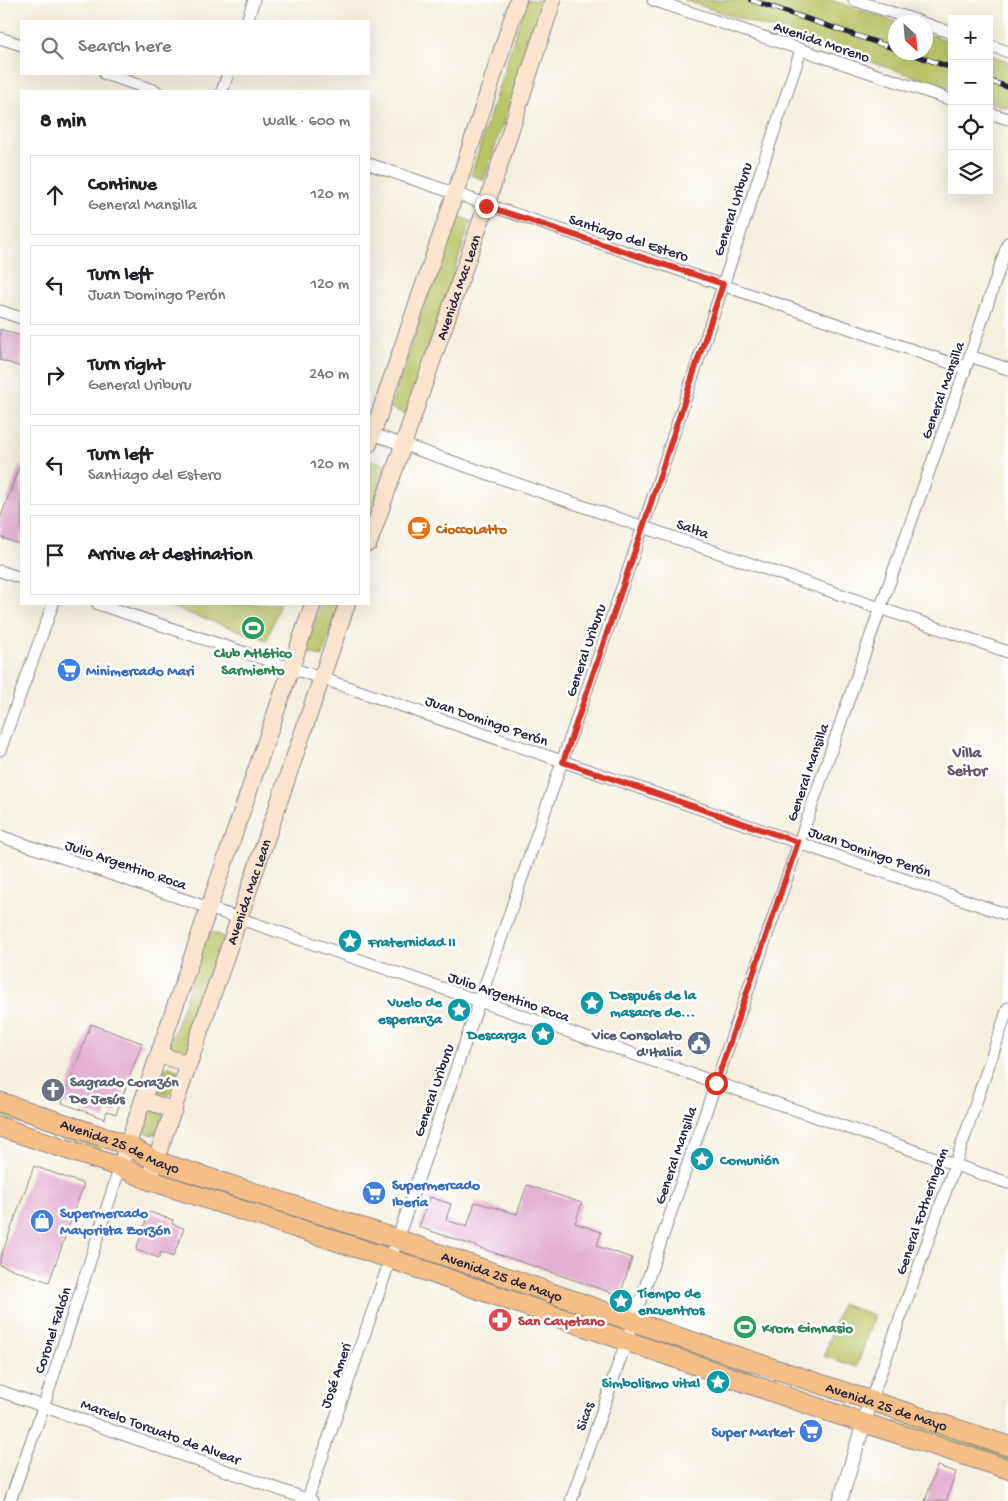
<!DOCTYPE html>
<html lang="en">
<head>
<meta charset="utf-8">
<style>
	:root { --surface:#fff; --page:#f6f6f6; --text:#202124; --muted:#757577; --line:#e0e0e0 }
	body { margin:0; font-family:"Gochi Hand",sans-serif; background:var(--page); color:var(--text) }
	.controls { position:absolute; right:15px; top:15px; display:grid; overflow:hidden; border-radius:0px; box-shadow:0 5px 20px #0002 }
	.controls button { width:45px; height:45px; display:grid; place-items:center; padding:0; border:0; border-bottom:1px solid var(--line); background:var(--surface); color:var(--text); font:25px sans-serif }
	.compass { position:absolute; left:888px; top:15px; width:45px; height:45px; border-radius:50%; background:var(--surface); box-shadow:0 5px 20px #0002; rotate:154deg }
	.stop { position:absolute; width:15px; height:15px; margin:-11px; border:4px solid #d93025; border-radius:50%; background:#fff }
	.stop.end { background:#d93025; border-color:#fff; box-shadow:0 1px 5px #0008 }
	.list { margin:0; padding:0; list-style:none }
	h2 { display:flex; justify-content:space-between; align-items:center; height:65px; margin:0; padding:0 20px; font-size:21px }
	h2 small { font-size:16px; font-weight:400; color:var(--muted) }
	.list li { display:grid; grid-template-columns:32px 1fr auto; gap:15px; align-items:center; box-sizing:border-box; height:80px; margin:0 10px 10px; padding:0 10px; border:1px solid var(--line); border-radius:0px }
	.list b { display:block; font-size:19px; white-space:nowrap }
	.list p { margin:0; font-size:16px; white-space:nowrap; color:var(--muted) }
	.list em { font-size:16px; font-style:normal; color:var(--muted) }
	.icon { flex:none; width:28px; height:28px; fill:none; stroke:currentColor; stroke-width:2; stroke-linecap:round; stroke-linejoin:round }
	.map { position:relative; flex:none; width:1008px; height:1501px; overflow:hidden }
	.search { position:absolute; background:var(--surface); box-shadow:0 5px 20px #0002; left:20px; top:20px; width:350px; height:55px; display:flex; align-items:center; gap:12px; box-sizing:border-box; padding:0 18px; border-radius:0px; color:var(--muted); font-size:19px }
	.panel { position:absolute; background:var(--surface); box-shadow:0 5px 20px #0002; left:20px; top:90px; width:350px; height:515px; border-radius:0px }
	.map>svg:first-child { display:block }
</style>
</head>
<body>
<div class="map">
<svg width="1008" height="1501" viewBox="0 0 1008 1501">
	<rect width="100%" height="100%" fill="#fff"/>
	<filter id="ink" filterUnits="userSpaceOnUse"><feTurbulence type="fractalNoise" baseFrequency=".02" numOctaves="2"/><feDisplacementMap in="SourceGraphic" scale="10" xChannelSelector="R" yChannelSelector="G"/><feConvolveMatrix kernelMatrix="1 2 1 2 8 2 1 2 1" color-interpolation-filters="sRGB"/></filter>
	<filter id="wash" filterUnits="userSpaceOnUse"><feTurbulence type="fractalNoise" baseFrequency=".0096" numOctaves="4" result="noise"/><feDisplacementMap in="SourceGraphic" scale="20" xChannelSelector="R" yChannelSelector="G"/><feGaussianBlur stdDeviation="1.12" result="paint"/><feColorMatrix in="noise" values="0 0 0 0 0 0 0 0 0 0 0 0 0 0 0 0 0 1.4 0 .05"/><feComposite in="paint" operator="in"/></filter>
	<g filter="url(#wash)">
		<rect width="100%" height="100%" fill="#f4efde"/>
		<g fill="#b9c567" stroke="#6e7451">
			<polygon points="526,0 544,0 484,180 471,175"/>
			<polygon points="684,0 831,0 896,22 896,52 926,52 926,33 952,42 952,89"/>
			<polygon points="989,55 1008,61 1008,108 989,102"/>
			<polygon points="455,215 471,221 407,414 390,408"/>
			<polygon points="370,459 387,465 369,519 369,463"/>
			<polygon points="161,604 280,604 267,640"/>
			<polygon points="321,604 340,604 322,657 305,651"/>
			<polygon points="213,932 223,937 224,942 188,1051 182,1055 172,1052 170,1045 206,936"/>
			<polygon points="169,1067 177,1070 180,1077 175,1091 167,1095 159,1093 155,1087 162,1070"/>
			<polygon points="154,1108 161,1111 165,1119 161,1131 152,1135 145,1132 141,1126 145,1112"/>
			<polygon points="0,1113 101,1147 101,1151 0,1117"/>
			<polygon points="181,1176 371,1238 369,1242 180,1181"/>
			<polygon points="419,1258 607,1322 605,1327 417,1262"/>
			<polygon points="841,1304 874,1315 857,1367 824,1356"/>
			<polygon points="657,1338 842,1403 841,1408 655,1343"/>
			<polygon points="897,1416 1008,1456 1008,1464 895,1423"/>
		</g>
		<g id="blocks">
			<g fill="#e3afd0">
				<polygon points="0,329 21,336 21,367 0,360"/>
				<polygon points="20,464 21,465 21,545 0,537 0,519"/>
				<polygon points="91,1024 142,1043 116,1114 107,1111 105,1119 62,1103"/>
				<polygon points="34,1166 84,1184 49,1282 0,1265 0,1259"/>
				<polygon points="527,1185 582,1203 575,1223 601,1232 597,1246 632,1258 622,1289 612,1293 419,1227 430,1197 451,1204 446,1220 467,1227 475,1202 517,1214"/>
				<polygon points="149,1212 173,1220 172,1224 184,1228 173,1257 161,1252 159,1258 136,1250"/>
				<polygon points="937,1466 956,1472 946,1501 925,1501"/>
			</g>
		</g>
	</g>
	<g filter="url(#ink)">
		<use href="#blocks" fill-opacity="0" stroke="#8b888c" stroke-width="1"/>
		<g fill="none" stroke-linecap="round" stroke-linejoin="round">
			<g stroke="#8b888c" stroke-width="13">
				<g id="minor">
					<polyline points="653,0 952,100"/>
					<polyline points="854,0 921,22"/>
					<polyline points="247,21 254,0"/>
					<polyline points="926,24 952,33"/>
					<polyline points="0,38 21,45"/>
					<polyline points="989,45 1008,52"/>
					<polyline points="105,74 156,91"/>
					<polyline points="222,91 228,74"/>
					<polyline points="989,113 1008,119"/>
					<polyline points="369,164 965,368"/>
					<polyline points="0,311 21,318"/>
					<polyline points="970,356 1008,369"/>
					<polyline points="369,433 1008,652"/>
					<polyline points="0,571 21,578"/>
					<polyline points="98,604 321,678 1008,915"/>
					<polyline points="0,750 53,604"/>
					<polyline points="0,836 1008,1183"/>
					<polyline points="0,1391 312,1501"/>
					<polyline points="871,1400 955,1165 1008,1008"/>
					<polyline points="10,1501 44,1405 120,1167"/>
					<polyline points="307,1501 643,527 801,50"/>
					<polyline points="571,1501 880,609 970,356 1008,243"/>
				</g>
			</g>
			<g stroke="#8b888c" stroke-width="16">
				<polyline id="tertiary" points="840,1501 871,1400"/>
			</g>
			<g stroke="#8b888c" stroke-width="18">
				<g id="secondary">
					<polyline points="369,444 455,194 518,0"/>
					<path id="s1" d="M369,543L486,206L553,0"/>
					<polyline points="159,1055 189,1064"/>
					<polyline points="143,1100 174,1110"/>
					<polyline points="120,1167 313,604"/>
					<path id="s2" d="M149,1180L347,604"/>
				</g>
			</g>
			<g stroke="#8b888c" stroke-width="21">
				<g id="primary">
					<path id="s3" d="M0,1102L127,1145L156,1161L397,1239L672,1335L1008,1446"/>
					<polyline points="0,1127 120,1167 149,1180 391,1259 833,1413 1008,1469"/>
				</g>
			</g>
			<use href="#minor" stroke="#fff" stroke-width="11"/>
			<use href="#tertiary" stroke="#fff" stroke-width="14"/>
			<use href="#secondary" stroke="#fbe5cf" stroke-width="16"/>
			<use href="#primary" stroke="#f6be87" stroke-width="19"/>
			<g stroke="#22223b" stroke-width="5.5">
				<g id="rail">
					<polyline points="751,0 896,49"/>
					<polyline points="906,52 952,68"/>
					<polyline points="989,81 1008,87"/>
				</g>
			</g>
			<use href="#rail" stroke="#fff" stroke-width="4" stroke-dasharray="11" stroke-linecap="butt"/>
		</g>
	</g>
	<g fill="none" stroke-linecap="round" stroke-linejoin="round" filter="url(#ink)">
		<polyline stroke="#d93025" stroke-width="6" points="486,206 723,284 643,527 563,762 798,842 716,1083"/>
	</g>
	<defs>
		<g id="cafe-disc" transform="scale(1.25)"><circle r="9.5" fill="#e8710a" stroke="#fff"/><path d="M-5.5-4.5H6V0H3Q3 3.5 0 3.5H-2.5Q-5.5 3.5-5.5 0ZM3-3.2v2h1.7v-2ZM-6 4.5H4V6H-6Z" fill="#fff"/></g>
		<g id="stadium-disc" transform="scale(1.25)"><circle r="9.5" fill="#2e9e5b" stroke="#fff"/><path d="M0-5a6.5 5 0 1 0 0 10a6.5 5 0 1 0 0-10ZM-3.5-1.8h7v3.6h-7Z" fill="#fff"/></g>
		<g id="supermarket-disc" transform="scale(1.25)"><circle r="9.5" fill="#3f7fe0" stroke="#fff"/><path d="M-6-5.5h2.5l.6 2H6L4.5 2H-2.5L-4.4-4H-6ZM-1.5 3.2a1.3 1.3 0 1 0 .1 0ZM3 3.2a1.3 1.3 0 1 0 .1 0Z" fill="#fff"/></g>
		<g id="sight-disc" transform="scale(1.25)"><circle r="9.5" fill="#0f9aa8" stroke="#fff"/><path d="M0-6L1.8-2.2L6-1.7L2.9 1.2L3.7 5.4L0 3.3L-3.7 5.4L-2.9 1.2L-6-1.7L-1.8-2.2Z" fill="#fff"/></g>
		<g id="civic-disc" transform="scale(1.25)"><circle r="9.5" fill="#5c6f8a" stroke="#fff"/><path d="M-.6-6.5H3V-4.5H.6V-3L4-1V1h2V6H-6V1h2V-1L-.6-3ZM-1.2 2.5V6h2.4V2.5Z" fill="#fff"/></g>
		<g id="church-disc" transform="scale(1.25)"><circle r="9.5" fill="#6b7280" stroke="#fff"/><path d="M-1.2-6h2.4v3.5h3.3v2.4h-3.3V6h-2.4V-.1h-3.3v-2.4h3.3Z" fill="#fff"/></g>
		<g id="shop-disc" transform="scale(1.25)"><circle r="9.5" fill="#3f7fe0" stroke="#fff"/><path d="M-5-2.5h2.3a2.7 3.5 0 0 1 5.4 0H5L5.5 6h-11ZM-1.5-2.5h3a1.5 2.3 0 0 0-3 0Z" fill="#fff"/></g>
		<g id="pharmacy-disc" transform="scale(1.25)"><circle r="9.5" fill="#e0444e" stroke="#fff"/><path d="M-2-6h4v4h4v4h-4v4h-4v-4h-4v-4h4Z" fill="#fff"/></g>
	</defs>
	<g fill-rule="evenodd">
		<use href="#cafe-disc" x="419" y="528"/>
		<use href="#stadium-disc" x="253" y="628"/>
		<use href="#supermarket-disc" x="69" y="670"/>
		<use href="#sight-disc" x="350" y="941"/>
		<use href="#sight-disc" x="592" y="1003"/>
		<use href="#sight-disc" x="459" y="1010"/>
		<use href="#sight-disc" x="543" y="1034"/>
		<use href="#civic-disc" x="699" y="1043"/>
		<use href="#church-disc" x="53" y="1090"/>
		<use href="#sight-disc" x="702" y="1159"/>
		<use href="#supermarket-disc" x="374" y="1193"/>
		<use href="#shop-disc" x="42" y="1221"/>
		<use href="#sight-disc" x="621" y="1301"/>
		<use href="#pharmacy-disc" x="500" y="1320"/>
		<use href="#stadium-disc" x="745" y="1327"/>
		<use href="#sight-disc" x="718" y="1382"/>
		<use href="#supermarket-disc" x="811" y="1431"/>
	</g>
	<g text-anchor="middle" stroke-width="5" stroke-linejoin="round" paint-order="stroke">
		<g font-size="15" fill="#22223b" stroke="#fff">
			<text transform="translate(822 41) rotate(19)" y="5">Avenida Moreno</text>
			<text transform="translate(732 209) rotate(-72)" y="5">General Uriburu</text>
			<text transform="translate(629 237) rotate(18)" y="5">Santiago del Estero</text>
			<text dy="5" stroke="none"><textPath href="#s1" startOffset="271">Avenida Mac Lean</textPath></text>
			<text transform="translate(942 390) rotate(-70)" y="5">General Mansilla</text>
			<text transform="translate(693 528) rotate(19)" y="5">Salta</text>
			<text transform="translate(585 650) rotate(-71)" y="5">General Uriburu</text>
			<text transform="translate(487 720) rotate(19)" y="5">Juan Domingo Perón</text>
			<text transform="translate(807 772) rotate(-71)" y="5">General Mansilla</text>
			<text transform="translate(870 851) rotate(19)" y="5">Juan Domingo Perón</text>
			<text transform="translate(126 864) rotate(19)" y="5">Julio Argentino Roca</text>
			<text dy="5" stroke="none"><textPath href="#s2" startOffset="305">Avenida Mac Lean</textPath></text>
			<text transform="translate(509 996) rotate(19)" y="5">Julio Argentino Roca</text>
			<text transform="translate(433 1090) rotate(-71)" y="5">General Uriburu</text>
			<text dy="5" stroke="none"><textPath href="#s3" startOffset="128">Avenida 25 de Mayo</textPath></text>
			<text transform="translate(675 1155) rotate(-71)" y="5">General Mansilla</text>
			<text transform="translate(921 1211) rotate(-71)" y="5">General Fotheringam</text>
			<text dy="5" stroke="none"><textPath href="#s3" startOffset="532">Avenida 25 de Mayo</textPath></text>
			<text transform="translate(52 1330) rotate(-72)" y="5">Coronel Falcón</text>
			<text transform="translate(335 1375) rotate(-71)" y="5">José Ameri</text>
			<text dy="5" stroke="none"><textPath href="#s3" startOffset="938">Avenida 25 de Mayo</textPath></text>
			<text transform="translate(584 1416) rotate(-71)" y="5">Sicas</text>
			<text transform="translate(161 1431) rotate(20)" y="5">Marcelo Torcuato de Alvear</text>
		</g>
		<g font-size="15" font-weight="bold" fill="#c56008" stroke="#fff" text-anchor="start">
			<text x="436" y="533">CioccoLatto</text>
		</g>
		<g font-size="15" font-weight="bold" fill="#27864d" stroke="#fff">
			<text x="253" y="657">Club Atlético<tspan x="253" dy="17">Sarmiento</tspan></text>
			<text x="762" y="1332" text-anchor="start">Krom Gimnasio</text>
		</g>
		<g font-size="15" font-weight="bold" fill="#366cbe" stroke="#fff" text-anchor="start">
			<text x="86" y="675">Minimercado Mari</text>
			<text x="392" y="1189">Supermercado<tspan x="392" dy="17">Iberia</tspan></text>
			<text x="60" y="1217">Supermercado<tspan x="60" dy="17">Mayorista Zorzón</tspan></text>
			<text x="794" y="1436" text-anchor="end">Super Market</text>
		</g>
		<g font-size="15" font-weight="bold" fill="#0d838f" stroke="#fff" text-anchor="start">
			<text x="368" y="946">Fraternidad II</text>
			<text x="610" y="999">Después de la<tspan x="610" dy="17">masacre de...</tspan></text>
			<text x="442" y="1006" text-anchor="end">Vuelo de<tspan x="442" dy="17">esperanza</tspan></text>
			<text x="526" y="1039" text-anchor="end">Descarga</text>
			<text x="720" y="1164">Comunión</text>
			<text x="638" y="1297">Tiempo de<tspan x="638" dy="17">encuentros</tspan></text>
			<text x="700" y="1387" text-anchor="end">Simbolismo vital</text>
		</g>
		<g font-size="15" font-weight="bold" fill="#4e5e75" stroke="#fff" text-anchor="end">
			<text x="682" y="1039">Vice Consolato<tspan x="682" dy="17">d'Italia</tspan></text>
		</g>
		<g font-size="15" font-weight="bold" fill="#5b616d" stroke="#fff" text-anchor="start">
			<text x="70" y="1086">Sagrado Corazón<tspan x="70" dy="17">De Jesús</tspan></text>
		</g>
		<g font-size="15" font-weight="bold" fill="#be3a42" stroke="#fff" text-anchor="start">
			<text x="518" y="1325">San Cayetano</text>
		</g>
		<g font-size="16" font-weight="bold" fill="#66536f" stroke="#fff">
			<text x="967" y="757">Villa<tspan x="967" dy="18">Seitor</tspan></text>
		</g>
	</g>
</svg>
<div class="controls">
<button>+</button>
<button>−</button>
<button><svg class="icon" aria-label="locate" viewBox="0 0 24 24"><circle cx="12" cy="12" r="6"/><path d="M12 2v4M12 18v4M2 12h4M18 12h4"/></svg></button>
<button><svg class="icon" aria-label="layers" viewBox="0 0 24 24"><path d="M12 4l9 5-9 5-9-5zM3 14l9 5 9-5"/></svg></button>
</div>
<svg class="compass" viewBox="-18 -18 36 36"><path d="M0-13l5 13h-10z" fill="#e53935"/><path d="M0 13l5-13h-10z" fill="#757577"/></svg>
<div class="stop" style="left:716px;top:1083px"></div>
<div class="stop end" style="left:486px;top:206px"></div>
<div class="search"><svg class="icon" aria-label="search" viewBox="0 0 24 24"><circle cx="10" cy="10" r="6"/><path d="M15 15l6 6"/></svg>Search here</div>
<section class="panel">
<h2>8 min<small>Walk · 600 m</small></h2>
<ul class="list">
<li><svg class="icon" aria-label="ahead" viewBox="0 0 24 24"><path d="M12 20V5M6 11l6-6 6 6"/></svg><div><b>Continue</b><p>General Mansilla</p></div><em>120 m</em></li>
<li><svg class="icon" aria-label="left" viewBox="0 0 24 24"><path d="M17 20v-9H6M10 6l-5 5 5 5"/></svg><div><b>Turn left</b><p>Juan Domingo Perón</p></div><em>120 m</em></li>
<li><svg class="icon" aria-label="right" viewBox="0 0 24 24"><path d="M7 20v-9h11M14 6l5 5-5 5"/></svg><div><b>Turn right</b><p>General Uriburu</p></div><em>240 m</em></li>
<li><svg class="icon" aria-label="left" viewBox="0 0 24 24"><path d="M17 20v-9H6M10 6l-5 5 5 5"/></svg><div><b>Turn left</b><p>Santiago del Estero</p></div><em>120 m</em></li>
<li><svg class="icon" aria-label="arrive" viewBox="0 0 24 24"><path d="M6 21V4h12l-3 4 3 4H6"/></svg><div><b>Arrive at destination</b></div></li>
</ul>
</section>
</div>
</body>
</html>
